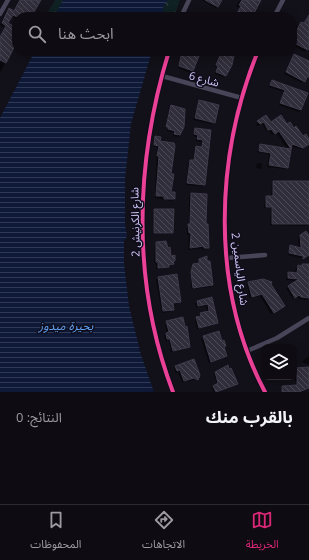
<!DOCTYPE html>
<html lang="ar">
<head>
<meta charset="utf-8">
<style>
	:root { --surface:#0e0c12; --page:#1c1a20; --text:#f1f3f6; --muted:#9b9b9f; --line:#2e2c32; --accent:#db2777 }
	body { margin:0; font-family:"Open Sans","Noto Sans Arabic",sans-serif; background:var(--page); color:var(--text); direction:rtl }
	.controls { position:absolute; right:12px; bottom:12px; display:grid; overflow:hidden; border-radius:8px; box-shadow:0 2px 10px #0003 }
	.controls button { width:36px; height:36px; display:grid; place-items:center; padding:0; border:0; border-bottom:1px solid var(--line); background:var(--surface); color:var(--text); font:20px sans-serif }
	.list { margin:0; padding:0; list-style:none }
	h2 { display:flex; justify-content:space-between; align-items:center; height:52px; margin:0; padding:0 16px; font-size:17px }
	h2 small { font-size:13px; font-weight:400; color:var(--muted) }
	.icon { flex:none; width:22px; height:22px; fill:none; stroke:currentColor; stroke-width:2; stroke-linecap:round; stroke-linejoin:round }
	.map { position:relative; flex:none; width:309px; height:392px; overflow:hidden; direction:ltr }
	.search { position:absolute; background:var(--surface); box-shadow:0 2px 10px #0003; left:12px; right:12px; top:12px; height:44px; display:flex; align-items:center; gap:10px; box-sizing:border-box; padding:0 14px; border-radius:16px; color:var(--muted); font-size:15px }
	.sheet { height:112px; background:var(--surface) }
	nav { display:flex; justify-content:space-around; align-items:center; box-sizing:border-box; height:56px; border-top:1px solid var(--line); background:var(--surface); font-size:11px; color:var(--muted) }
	nav a { display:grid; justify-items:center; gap:2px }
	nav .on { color:var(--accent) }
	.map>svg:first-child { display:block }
</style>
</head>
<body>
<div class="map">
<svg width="309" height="392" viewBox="0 0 309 392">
	<defs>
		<pattern id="park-crowns" width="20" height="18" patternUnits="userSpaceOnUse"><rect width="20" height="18" fill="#102123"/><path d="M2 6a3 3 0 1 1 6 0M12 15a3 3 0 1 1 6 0" fill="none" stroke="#324044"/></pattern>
		<pattern id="water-rules" width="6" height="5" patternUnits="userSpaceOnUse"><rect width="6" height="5" fill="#0d1937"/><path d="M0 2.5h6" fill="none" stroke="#2f3955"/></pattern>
		<pattern id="building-back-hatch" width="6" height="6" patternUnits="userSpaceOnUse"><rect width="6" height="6" fill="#312e3b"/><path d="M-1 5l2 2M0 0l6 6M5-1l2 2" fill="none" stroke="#4e4b58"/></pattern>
	</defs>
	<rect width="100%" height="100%" fill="#121018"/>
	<polygon fill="url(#park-crowns)" points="55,0 180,0 174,17 45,17"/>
	<g fill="url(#water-rules)">
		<polygon points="63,0 168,0 163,7 164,17 54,17"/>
		<polygon points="35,51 152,51 131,124 125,179 125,224 127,236 124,242 124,263 129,306 141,355 154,392 0,392 0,118"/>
	</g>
	<g fill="#0007">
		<polygon points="20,0 40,0 30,17 17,17 17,19 11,16 7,24 17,29 17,41 0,73 0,37 5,28 0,25 8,12 13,12"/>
		<polygon points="202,0 220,0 216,8"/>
		<polygon points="240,0 260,0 252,15 257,17 235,17 240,8 236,6"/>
		<polygon points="201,14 206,17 194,17 198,16"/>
		<polygon points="309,15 309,45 305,52 292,45 292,40"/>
		<polygon points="182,51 197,51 191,73 178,68"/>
		<polygon points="223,51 235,51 223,77 215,74 217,68 215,67"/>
		<polygon points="295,55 309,62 309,78 305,78 302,83 284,74"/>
		<polygon points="272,81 307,93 299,112 279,105 284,92 269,87"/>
		<polygon points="199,101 214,122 212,124 193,120"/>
		<polygon points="171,106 180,135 178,137 173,136 174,133 167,131 167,129 165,128"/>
		<polygon points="266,116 271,123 294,129 309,141 308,144 301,149 290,146 287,167 285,169 267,167 269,154 257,152 260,146 288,150 276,132 272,135 269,130 266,131 262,123 258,126 256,124"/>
		<polygon points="195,129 210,131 204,184 202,186 186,185 188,163 193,161 195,149 197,147 201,147 202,142 196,141 196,137 193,136"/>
		<polygon points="156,137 159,142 170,175 170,193 174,199 172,201 155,198 157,147 153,147"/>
		<polygon points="257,163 262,164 261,169 256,168"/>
		<polygon points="274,182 308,224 306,226 270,225 271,208 264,208 265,199 271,197 272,183"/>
		<polygon points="191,194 205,225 208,247 206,249 203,250 203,248 188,250 189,235 187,235 187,227 189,226 189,196"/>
		<polygon points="155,210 172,233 171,234 153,234 153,212"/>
		<polygon points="301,236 309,236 309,254 301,259 301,258 288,255 290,246 299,249 298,238"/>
		<polygon points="166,242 170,257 174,260 171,266 156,269 156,263 154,263 155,245 157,243"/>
		<polygon points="206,257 212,285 210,287 191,289 192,267 197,264 197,262 203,258"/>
		<polygon points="302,265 309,265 309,298 307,300 299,299 297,297 293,299 286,288 298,281 286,280 287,275 289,273 295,274 296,268"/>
		<polygon points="158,278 180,302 173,305 173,309 171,311 162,313 156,280"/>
		<polygon points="249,283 270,284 281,308 271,314 260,296 250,298 247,285"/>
		<polygon points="211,298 217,322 197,329 195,320 200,314 207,312 206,306 196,307 195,303"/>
		<polygon points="167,322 189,346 187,348 171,352 169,340 166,341 164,336 167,334 165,324"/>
		<polygon points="218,332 226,356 209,363 201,339"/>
		<polygon points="309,356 309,365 302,362 304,360"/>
		<polygon points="176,366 197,379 182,382 178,372 176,373 174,368"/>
		<polygon points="294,369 309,375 309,389 303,392 281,392 282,384 285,388 296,386"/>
		<polygon points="215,373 235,385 214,392 212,388 217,385 214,374"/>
	</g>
	<g fill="url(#building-back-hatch)" stroke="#3f3a4c">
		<polygon points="20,0 41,0 31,17 17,17 13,15 8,23 17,28 17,42 6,63 0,60 0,37 6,26 2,23 9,8 14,11"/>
		<polygon points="205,0 222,0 218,7"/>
		<polygon points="242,0 261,0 252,17 235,17 241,6 239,5"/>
		<polygon points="309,15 309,47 308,50 292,42 292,40 301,22 304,23"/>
		<polygon points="182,51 188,51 199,56 193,71 179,66"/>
		<polygon points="222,51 235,51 232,65 226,76 216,72 218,66 216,65"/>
		<polygon points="294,54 309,61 309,77 307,77 305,82 286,72"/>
		<polygon points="272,80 308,93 301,110 280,103 285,90 270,85"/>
		<polygon points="199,100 219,105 215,123 195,118"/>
		<polygon points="171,105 185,109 184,127 180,135 174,134 175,131 168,129 168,127 166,127"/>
		<polygon points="266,115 271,122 281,115 287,124 290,122 294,128 296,126 303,136 306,134 309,139 309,144 303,148 292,144 288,168 269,165 271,153 259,151 260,144 291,149 279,131 275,134 271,129 268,130 264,122 260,124 257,121"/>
		<polygon points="195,128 211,130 205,185 187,183 190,160 194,160 196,146 202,147 203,140 197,139 198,135 194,134"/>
		<polygon points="155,136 161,137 160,141 174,143 175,146 171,174 174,174 171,192 175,192 175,199 164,199 164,196 156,196 159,156 157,156 159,146 154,145"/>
		<polygon points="273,181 309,181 309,224 272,224 272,207 266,207 266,196 273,196"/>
		<polygon points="191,193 207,194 206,224 208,224 209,248 204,248 204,246 190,248 191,233 189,233 188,224 190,224"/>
		<polygon points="154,209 174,209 173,233 154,233"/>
		<polygon points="306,231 309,235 309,255 303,259 303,256 289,253 290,245 301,248 300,235"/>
		<polygon points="166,241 168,248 170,247 171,256 175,255 175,261 173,261 174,264 169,265 169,267 158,268 158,262 156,262 156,242"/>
		<polygon points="207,256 207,261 210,261 213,285 193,288 191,272 193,264 199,263 199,259"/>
		<polygon points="302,264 309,264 309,298 301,297 299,295 295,298 288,286 299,279 288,278 288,272 297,273 298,265 302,266"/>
		<polygon points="177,274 181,302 173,303 174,310 163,311 158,277"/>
		<polygon points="263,279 272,282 271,284 285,306 274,313 262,294 252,297 248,282"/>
		<polygon points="212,297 218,323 199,328 196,317 201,316 200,313 209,311 208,304 198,306 197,301"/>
		<polygon points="183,317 185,327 187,326 190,347 173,351 170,339 167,339 166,333 169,332 166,321"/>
		<polygon points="219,331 222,341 224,340 226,346 224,347 227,356 211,362 203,336"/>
		<polygon points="194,359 200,375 198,380 194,378 184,381 180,370 177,371 175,366"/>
		<polygon points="228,365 229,369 231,368 238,384 216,392 213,386 218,383 215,372"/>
		<polygon points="309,367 309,388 299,392 282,392 282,386 297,385 297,373 294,373 294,368"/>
	</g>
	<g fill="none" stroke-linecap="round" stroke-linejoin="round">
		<g stroke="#484559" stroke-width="4.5">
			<polyline points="0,14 8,0"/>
			<polyline points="181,17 189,0"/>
			<polyline points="274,17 283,0"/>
			<path d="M169,51C135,162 131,282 173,392"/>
			<path d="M258,51C215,157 210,288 265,392"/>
			<polyline points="162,76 242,98"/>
			<polyline points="227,258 265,255"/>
			<polyline points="247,351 277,338 309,318"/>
		</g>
		<g stroke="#100d1c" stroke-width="6">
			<g id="cycleway">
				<path d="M169,51C135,162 131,282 173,392"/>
				<path d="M258,51C215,157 210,288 265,392"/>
			</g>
		</g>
		<use href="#cycleway" stroke="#ea4096" stroke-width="4"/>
	</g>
	<g text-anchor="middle" stroke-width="3" stroke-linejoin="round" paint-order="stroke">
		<g font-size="11" fill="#d5cbfc" stroke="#100d1c">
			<text transform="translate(204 79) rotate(15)" y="4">شارع 6</text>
			<text transform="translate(135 222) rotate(-91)" y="4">شارع الكرنيش 2</text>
			<text transform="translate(240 269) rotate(83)" y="4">شارع الياسمين 2</text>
		</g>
		<g font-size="12" font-style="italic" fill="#60a3f5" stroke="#100d1c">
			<text x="66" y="330">بحيرة ميدوز</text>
		</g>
	</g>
</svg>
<div class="controls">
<button><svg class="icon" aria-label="layers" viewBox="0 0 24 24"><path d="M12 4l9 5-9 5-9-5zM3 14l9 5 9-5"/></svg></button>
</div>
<div class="search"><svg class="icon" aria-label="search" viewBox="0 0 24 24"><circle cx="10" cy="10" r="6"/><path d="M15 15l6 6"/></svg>ابحث هنا</div>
</div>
<section class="sheet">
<h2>بالقرب منك<small>النتائج: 0</small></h2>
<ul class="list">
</ul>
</section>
<nav>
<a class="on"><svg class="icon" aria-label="map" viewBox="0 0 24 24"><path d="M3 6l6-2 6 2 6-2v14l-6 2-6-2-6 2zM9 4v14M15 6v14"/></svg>الخريطة</a>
<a><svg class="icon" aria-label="directions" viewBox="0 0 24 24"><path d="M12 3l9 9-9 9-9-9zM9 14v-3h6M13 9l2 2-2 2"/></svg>الاتجاهات</a>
<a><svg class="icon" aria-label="saved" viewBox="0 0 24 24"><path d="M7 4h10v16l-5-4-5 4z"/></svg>المحفوظات</a>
</nav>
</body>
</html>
